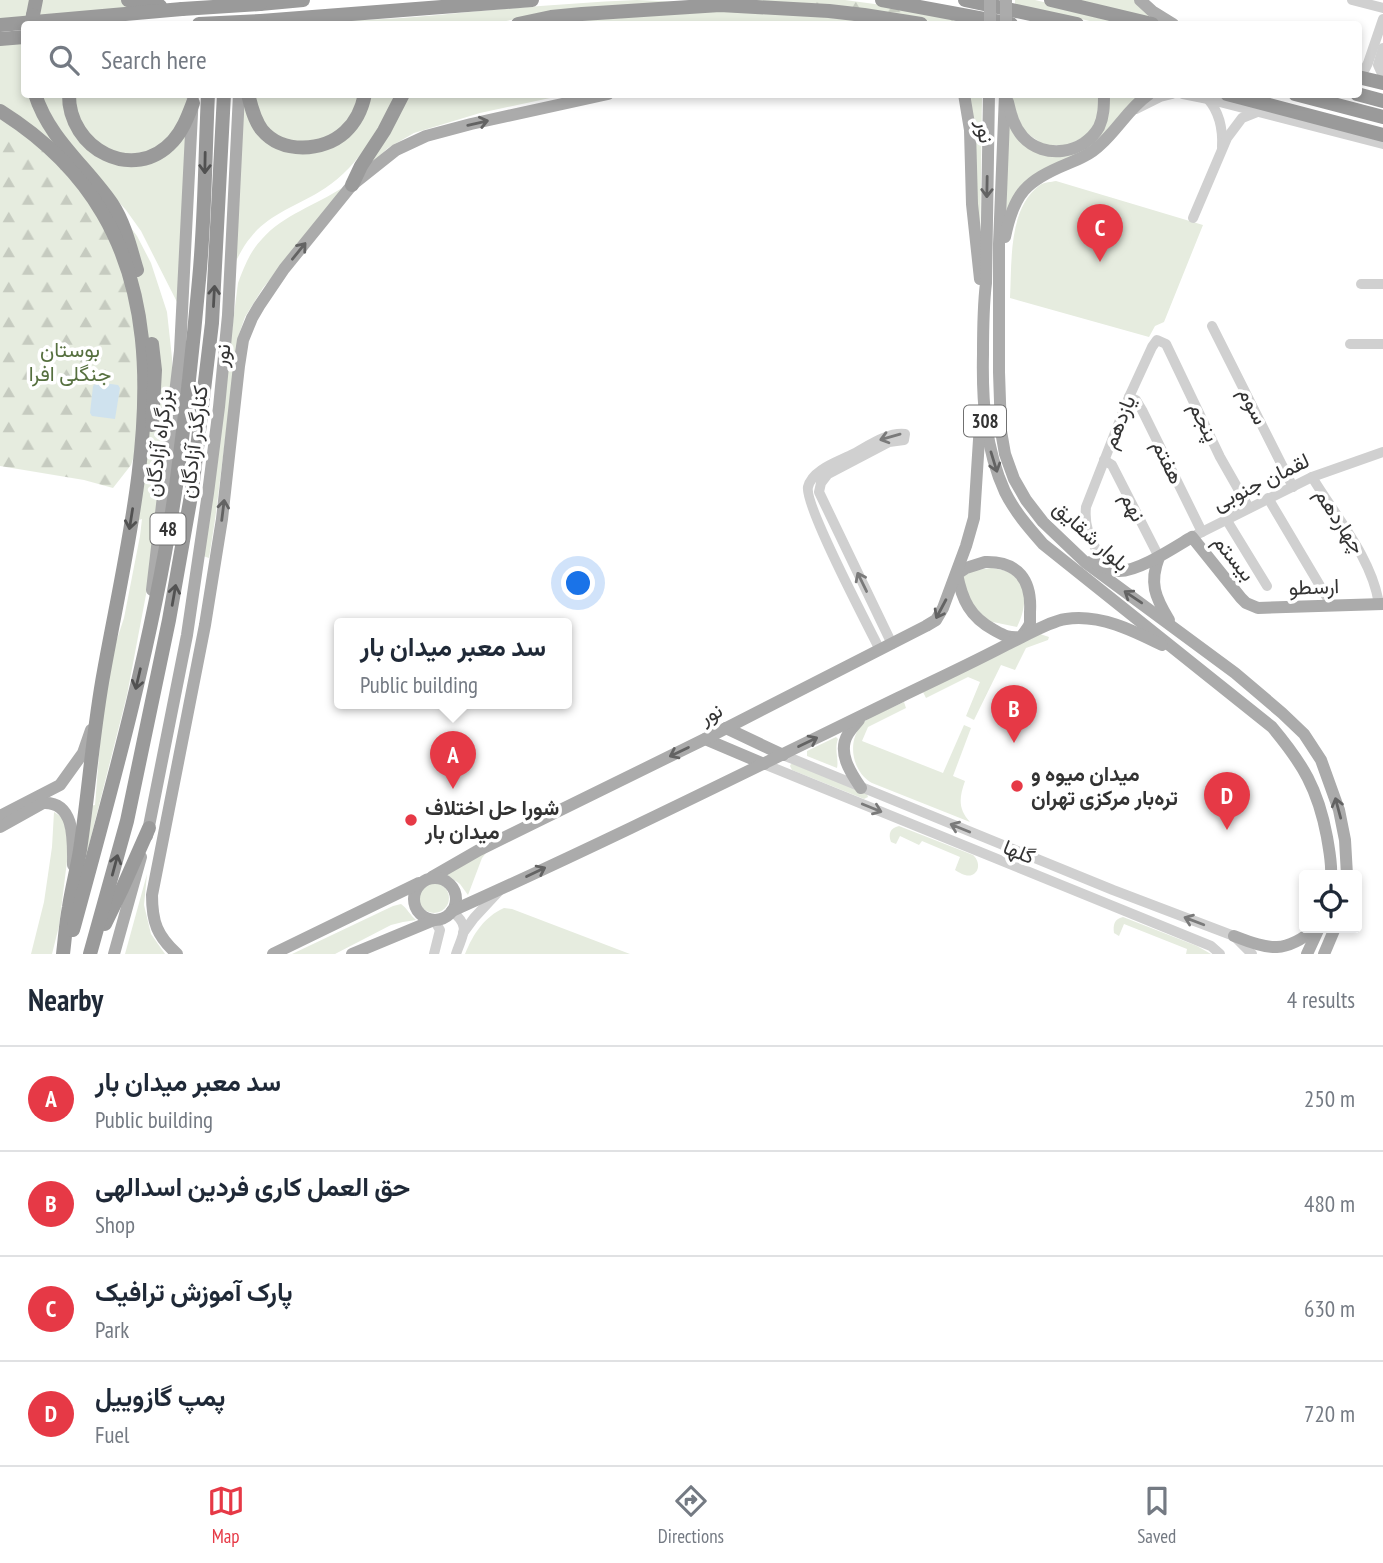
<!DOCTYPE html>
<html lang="en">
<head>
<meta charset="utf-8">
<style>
	:root { --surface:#fff; --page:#f6f6f7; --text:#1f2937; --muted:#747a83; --line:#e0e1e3; --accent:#e63946 }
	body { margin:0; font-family:"PT Sans Narrow",Vazirmatn,sans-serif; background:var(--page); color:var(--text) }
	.controls { position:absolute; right:21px; bottom:21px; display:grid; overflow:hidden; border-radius:7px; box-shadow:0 4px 10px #0003 }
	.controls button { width:63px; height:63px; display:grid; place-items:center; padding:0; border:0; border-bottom:2px solid var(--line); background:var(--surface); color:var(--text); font:35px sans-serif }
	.you { position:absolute; left:579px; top:584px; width:24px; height:24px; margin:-18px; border:5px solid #fff; border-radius:50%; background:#1a73e8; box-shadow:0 0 0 10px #1a73e833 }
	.badge { display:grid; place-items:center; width:46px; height:46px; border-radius:50%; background:var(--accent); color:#fff; font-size:23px; font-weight:700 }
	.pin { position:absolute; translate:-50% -58px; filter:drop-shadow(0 2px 4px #0008) }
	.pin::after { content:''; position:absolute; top:37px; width:24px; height:21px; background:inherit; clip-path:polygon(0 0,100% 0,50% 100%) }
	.popup { position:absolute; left:334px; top:618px; width:238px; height:91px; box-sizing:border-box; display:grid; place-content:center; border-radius:7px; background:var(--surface); filter:drop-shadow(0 2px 5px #0005); font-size:23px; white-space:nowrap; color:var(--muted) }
	.popup b { font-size:26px; color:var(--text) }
	.popup::after { content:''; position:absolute; left:50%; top:100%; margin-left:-14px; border:14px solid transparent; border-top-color:var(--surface) }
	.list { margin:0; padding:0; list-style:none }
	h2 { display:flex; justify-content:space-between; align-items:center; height:91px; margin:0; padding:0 28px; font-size:30px }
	h2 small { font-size:23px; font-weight:400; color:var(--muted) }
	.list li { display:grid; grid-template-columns:46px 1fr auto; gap:21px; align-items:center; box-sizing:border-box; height:105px; padding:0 28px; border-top:2px solid var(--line) }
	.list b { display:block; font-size:26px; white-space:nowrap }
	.list p { margin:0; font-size:23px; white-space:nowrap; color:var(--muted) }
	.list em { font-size:23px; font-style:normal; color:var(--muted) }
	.icon { flex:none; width:38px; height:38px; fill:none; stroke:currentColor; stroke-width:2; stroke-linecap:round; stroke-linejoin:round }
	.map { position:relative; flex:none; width:1383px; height:954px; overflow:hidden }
	.search { position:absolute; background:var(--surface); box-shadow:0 4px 10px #0003; left:21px; right:21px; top:21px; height:77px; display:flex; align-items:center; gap:18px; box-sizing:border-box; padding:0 24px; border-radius:7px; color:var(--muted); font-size:26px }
	.sheet { height:511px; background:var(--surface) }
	nav { display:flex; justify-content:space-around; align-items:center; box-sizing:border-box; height:98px; border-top:2px solid var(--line); background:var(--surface); font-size:19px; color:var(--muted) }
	nav a { display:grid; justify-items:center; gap:4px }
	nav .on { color:var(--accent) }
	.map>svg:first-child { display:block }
</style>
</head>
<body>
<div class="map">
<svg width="1383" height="954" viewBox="0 0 1383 954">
	<defs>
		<pattern id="forest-firs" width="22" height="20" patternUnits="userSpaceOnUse" patternTransform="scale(1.75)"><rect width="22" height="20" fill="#e6ecdf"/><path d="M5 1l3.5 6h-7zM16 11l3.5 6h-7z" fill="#c6cbc0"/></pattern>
	</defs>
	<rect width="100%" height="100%" fill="#fff"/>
	<g fill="#e6ecdf">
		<polygon points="0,0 33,0 30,17 0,20"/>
		<polygon points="40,0 121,0 129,4 155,7 36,16"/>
		<path d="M637,0L680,2L526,17L491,24H330L314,19C374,23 433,15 492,10C540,6 589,2 637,0Z"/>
		<polygon points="1015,0 1035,0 1136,24 1103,24 1015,4"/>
		<polygon points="1074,0 1135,0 1161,22"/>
		<polygon points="680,12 773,12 893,24 541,24"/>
		<polygon points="24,42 24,94 32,95 137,236 151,263 167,312 172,358 172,386 155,547 127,695 74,904 90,806 95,805 102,718 115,645 124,618 140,536 142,519 136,521 143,470 0,107 0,44"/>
		<polygon points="39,95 65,95 72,126 131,162 187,127 178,304 141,231 126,210 75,154"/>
		<path d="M71,95H187C185,123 172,132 154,151L119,155L86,136Z"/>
		<path d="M241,95L256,131L324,148L369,95H395C380,131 354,172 319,192C296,206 268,215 251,237C244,245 239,255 234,265Z"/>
		<polygon points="252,95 361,95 356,112 337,134 301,145 266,131"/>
		<polygon points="407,95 564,95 480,113 414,133 388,148 359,175"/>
		<polygon points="967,95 982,95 980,250"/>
		<polygon points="1012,95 1100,95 1097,120 1086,136 1068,145 1044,145 1022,130 1013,107"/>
		<polygon points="1107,95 1141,95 1093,147 1040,172 1006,221 1008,114 1039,153 1092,142"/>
		<path d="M1056,181L1203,225L1164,322L1155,326L1149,337L1010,298C1012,262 1008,208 1040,185C1045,182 1051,182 1056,181Z"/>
		<path d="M342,188L320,219L263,288L245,317L238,337L215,520L209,558L203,556L238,283C244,267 250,251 262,239C283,215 316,205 342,188Z"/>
		<path d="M992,568C997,569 1004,570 1008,572C1030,584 1026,609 1017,627L988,621L971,603L962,576L976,570Z"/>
		<polygon points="1040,634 1049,637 1048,640 1026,648 1015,670 1001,665 974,720 966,716 980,682 968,677 926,698 923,692"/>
		<path d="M904,702L906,708L868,727L862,741L943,773L964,725L971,728L953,776L965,781C959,798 958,809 970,822L872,783C852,772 846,741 863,723C871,715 892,708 904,702Z"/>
		<path d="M836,737L838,739C834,749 839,760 837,768L807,756V751Z"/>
		<polygon points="791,764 794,764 867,794 868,797 864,799 792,770 790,766"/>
		<polygon points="54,812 63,818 69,845 59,926 52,954 31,954 44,902 52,847"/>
		<path d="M899,826L973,855C979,860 981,871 972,875C966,877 960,873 955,870L960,857L922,841L919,845L900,836L896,844L891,842C888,834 890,828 899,826Z"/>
		<polygon points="490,848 482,858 468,895 460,884 446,874"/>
		<polygon points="147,874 144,905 151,934 165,954 125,954"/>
		<circle cx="434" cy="898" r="15"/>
		<path d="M401,904C407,908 410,915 416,920L403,922L391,925L335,954H292L393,906Z"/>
		<path d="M504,908L512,909L630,954H465C473,934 484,917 504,908Z"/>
		<path d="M1123,917L1197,946L1211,954H1186L1187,949L1124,924L1119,936L1114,933C1113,925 1114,919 1123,917Z"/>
	</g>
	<g fill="url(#forest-firs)">
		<polygon points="719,0 845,0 882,5 982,24 947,24 900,16"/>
		<polygon points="0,116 41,146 97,211 121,263 140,350 135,453 131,465 113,488 84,480 0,466"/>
	</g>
	<polygon fill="#cfe2ee" points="97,382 118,385 120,388 115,419 92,416 90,413 93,386"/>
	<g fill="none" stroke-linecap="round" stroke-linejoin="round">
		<g stroke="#d0d0d0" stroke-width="10">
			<polyline points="1352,0 1383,8"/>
			<polyline points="1383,48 1378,65 1383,76"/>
			<polyline points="1358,74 1365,69 1368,63 1383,19"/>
			<polyline points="1183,94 1208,99 1383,144"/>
			<path d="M1208,99C1220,113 1223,129 1222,147"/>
			<polyline points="1136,109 1160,97 1172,94"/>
			<polyline points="1193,218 1227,138 1242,118 1257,112"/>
			<polyline points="1361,284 1383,284"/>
			<polyline points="1212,326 1293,487"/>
			<polyline points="1350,344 1383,344"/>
			<polyline points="1129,397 1136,400 1142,410 1202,532"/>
			<polyline points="1104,460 1112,465 1159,557"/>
			<path d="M1312,477C1336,517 1372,558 1379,604"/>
			<polyline points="1268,498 1332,606"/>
			<polyline points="1226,519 1267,586"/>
			<polyline points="1192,537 1312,477 1383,452"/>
			<path d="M1099,555C1090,538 1084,527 1086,507L1129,397L1152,347L1157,340L1166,344L1220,457L1249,508"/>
			<path d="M880,650C868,626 804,504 808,487C812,470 837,462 851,455C867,447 886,432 905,434L904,440L889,442L828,474L821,483L819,492L892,644"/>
			<polyline points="783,755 1113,890 1234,936 1252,954"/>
			<polyline points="764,764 1211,946 1220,954"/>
			<path d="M452,911C471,927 463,933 456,954"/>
			<polyline points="434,920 440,930 434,954"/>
			<polyline points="463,933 474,918 499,891"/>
		</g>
		<g stroke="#ababab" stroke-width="12">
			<polyline points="1140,0 1152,11 1173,24"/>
			<polyline points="964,94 970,130 972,204 980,279"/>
			<path d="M989,94L986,283C983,307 983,330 983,354C982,401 985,448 1005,492C1015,512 1029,528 1043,544L1272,727C1303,764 1318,789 1327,837C1329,850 1332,863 1331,875"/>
			<polyline points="1005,94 999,244 999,372 1001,431 1005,454 1014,479 1026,500 1043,522 1086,563 1235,673 1282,713 1304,734 1321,760 1339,810 1345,840 1347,875"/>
			<path d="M1008,102C1011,115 1014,127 1023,137C1044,160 1084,154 1099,127C1104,116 1104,106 1104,94"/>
			<path d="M1005,237C1014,193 1026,181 1067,164C1079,159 1091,154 1100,145C1118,129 1129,108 1149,94"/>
			<path d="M1159,557C1149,583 1155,597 1169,620"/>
			<path d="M1092,561C1100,565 1109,570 1118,571C1138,572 1175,547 1192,537L1241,598L1246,603L1258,608L1383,604"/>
			<path d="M985,562C1018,561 1032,580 1030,612C1030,612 1030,622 1030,623C1029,627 1024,633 1021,637C1008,638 1005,636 994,630C970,617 962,600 957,574L966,568Z"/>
			<polyline points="152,590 180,351 193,94"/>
			<path d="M859,720C856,724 851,729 848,734C837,752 850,772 861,788"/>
			<polyline points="726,728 783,755"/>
			<polyline points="705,739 764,764"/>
			<polyline points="0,816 60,785 83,753 91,730"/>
			<path d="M0,827L43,803C76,801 73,843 73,865"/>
			<polyline points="147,836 187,635 208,493 219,407 228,315 239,94"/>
			<polyline points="432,877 479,850 705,739 926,626 936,620 943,608 966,546 974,518 980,424"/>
			<circle cx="435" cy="899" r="21"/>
			<path d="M452,911C602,844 750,770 898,698C935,680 972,663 1008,644C1023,637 1050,621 1066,619C1100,614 1132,630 1162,645"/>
			<path d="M1234,936C1270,950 1285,954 1316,928"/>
			<polyline points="114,954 141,857"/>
			<path d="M177,954C157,936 152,922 152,895L205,625L222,519L239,366L243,340L252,318L259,306L284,269L352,185L396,150L426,136L471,124L608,94"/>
			<polyline points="273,954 419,883"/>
			<polyline points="352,954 434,920"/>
			<polyline points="1307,954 1319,928"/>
			<polyline points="1324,954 1335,928"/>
		</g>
		<g stroke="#9a9a9a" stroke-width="14">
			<polyline points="128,0 160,6"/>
			<polyline points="882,0 1011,24"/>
			<polyline points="965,0 1077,24"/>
			<polyline points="1051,0 1152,24"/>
			<polyline points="260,4 303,0"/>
			<polyline points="33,15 36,0"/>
			<polyline points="261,21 532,0"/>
			<polyline points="518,24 551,17 582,14 720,5 829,11 864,15 921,24"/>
			<polyline points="0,25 182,9"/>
			<polyline points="0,39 24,37"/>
			<polyline points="1358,77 1383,83"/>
			<path d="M35,94C49,139 87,167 112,204C125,224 130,247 137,270"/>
			<path d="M69,94C68,149 134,184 173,141C183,130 188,116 193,103"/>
			<path d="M248,94C251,106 254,120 262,130C282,154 323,152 345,132C356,122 362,109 365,94"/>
			<polyline points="1227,94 1383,135"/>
			<polyline points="1295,94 1383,117"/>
			<polyline points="1357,94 1383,101"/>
			<path d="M0,111C209,242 140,472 104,671C93,730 89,790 80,850C77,869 72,887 69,907C66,922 65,938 63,954"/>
			<polyline points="352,185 361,166 384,131 403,94"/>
			<polyline points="152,344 155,370 152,425"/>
			<polyline points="105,924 122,889 149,828"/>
			<path d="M73,930C113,784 154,636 176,486C185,418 193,348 199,280C205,218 205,156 208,94"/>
			<polyline points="90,954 127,821 169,620 192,490 212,323 224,94"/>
		</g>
		<g stroke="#ababab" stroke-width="12">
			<polyline points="990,24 990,0"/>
			<polyline points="1006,24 1006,0"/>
		</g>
		<g stroke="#9a9a9a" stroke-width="14">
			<polyline points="182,9 260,4"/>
			<polyline points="31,24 33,15"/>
			<polyline points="199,24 261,21"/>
		</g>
	</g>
	<defs><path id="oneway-shaft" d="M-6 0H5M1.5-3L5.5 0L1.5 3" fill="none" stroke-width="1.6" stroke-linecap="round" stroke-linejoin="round" transform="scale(1.75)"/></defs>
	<g stroke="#636363">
		<use href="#oneway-shaft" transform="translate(478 123) rotate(-13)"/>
		<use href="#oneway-shaft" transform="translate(987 187) rotate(91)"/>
		<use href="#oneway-shaft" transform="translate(299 251) rotate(-51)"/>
		<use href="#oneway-shaft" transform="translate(994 462) rotate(73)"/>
		<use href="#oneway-shaft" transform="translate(223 510) rotate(-83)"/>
		<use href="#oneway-shaft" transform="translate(1133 597) rotate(-146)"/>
		<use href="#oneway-shaft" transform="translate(941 609) rotate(118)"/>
		<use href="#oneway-shaft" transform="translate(808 742) rotate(-26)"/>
		<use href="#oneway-shaft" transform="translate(679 752) rotate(154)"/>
		<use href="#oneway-shaft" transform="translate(1338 808) rotate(-105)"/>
		<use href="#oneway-shaft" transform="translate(536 872) rotate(-26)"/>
	</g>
	<g stroke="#525252">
		<use href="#oneway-shaft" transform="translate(205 163) rotate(91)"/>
		<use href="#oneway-shaft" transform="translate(214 296) rotate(-87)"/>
		<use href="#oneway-shaft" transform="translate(131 519) rotate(99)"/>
		<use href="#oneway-shaft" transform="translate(174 595) rotate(-80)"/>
		<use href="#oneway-shaft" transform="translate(138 679) rotate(103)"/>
		<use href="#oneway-shaft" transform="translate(115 865) rotate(-75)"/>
	</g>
	<g stroke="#7a7a7a">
		<use href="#oneway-shaft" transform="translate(890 437) rotate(164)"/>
		<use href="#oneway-shaft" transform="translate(862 582) rotate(-116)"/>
		<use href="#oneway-shaft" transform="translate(872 808) rotate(22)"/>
		<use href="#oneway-shaft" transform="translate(960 828) rotate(-158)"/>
		<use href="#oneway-shaft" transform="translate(1194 921) rotate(-159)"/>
	</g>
	<g fill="#e63946" stroke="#fff" stroke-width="2.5">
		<circle cx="1017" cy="786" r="7"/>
		<circle cx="411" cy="820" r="7"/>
	</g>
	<g text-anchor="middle" stroke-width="7" stroke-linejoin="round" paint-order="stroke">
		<g fill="#fff" stroke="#707070" stroke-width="2">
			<rect x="964" y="405.5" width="42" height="31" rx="5"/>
			<rect x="150.5" y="513.5" width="35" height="31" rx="5"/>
		</g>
		<g font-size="19" font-weight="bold" fill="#333">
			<text x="985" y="428">308</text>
			<text x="168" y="536">48</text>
		</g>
		<g font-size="21" fill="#333" stroke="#fff">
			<text transform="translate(985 132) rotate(83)" y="7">نور</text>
			<text transform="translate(222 355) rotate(-80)" y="7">نور</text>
			<text transform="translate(1253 406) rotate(63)" y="7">سوم</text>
			<text transform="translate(1119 422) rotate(-68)" y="7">یازدهم</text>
			<text transform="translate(1204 422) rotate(64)" y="7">پنجم</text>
			<text transform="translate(194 442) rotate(-83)" y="7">کنارگذر آزادگان</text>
			<text transform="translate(159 443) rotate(-83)" y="7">بزرگراه آزادگان</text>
			<text transform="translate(1168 462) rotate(64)" y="7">هفتم</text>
			<text transform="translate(1261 482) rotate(-26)" y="7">لقمان جنوبی</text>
			<text transform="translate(1133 507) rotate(63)" y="7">نهم</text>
			<text transform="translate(1340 521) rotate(57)" y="7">چهاردهم</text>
			<text transform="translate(1091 536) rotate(42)" y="7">بلوار شقایق</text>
			<text transform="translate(1234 558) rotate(51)" y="7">بیستم</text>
			<text transform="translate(1314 587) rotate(-2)" y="7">ارسطو</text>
			<text transform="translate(711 714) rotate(-27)" y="7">نور</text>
			<text transform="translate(1019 852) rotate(22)" y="7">گلها</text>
		</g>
		<g font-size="21" fill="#56703f" stroke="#fff">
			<text x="70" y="357">بوستان<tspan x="70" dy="24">جنگلی افرا</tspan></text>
		</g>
		<g font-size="21" font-weight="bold" fill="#333" stroke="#fff" text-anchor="start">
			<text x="1031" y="781">میدان میوه و<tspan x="1031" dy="24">تره‌بار مرکزی تهران</tspan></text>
			<text x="425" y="815">شورا حل اختلاف<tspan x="425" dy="24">میدان بار</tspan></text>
		</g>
	</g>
</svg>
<div class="controls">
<button><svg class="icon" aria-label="locate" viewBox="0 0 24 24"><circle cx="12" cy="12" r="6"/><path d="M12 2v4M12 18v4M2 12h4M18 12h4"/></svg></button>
</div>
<div class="you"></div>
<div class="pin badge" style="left:453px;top:789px">A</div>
<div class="popup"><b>سد معبر میدان بار</b>Public building</div>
<div class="pin badge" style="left:1014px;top:743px">B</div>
<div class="pin badge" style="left:1100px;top:262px">C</div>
<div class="pin badge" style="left:1227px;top:830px">D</div>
<div class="search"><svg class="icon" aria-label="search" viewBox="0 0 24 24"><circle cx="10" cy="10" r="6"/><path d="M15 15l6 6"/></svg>Search here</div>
</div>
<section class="sheet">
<h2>Nearby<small>4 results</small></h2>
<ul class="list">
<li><span class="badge">A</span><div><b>سد معبر میدان بار</b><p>Public building</p></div><em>250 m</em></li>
<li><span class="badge">B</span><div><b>حق العمل کاری فردین اسدالهی</b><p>Shop</p></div><em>480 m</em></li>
<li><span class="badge">C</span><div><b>پارک آموزش ترافیک</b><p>Park</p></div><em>630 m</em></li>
<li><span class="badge">D</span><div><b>پمپ گازوییل</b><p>Fuel</p></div><em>720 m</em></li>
</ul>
</section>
<nav>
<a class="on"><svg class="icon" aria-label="map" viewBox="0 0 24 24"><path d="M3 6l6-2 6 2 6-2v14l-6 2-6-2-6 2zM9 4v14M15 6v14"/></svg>Map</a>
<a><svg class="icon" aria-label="directions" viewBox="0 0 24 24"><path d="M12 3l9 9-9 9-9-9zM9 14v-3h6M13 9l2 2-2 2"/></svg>Directions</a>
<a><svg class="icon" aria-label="saved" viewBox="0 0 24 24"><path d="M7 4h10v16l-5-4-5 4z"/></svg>Saved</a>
</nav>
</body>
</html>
